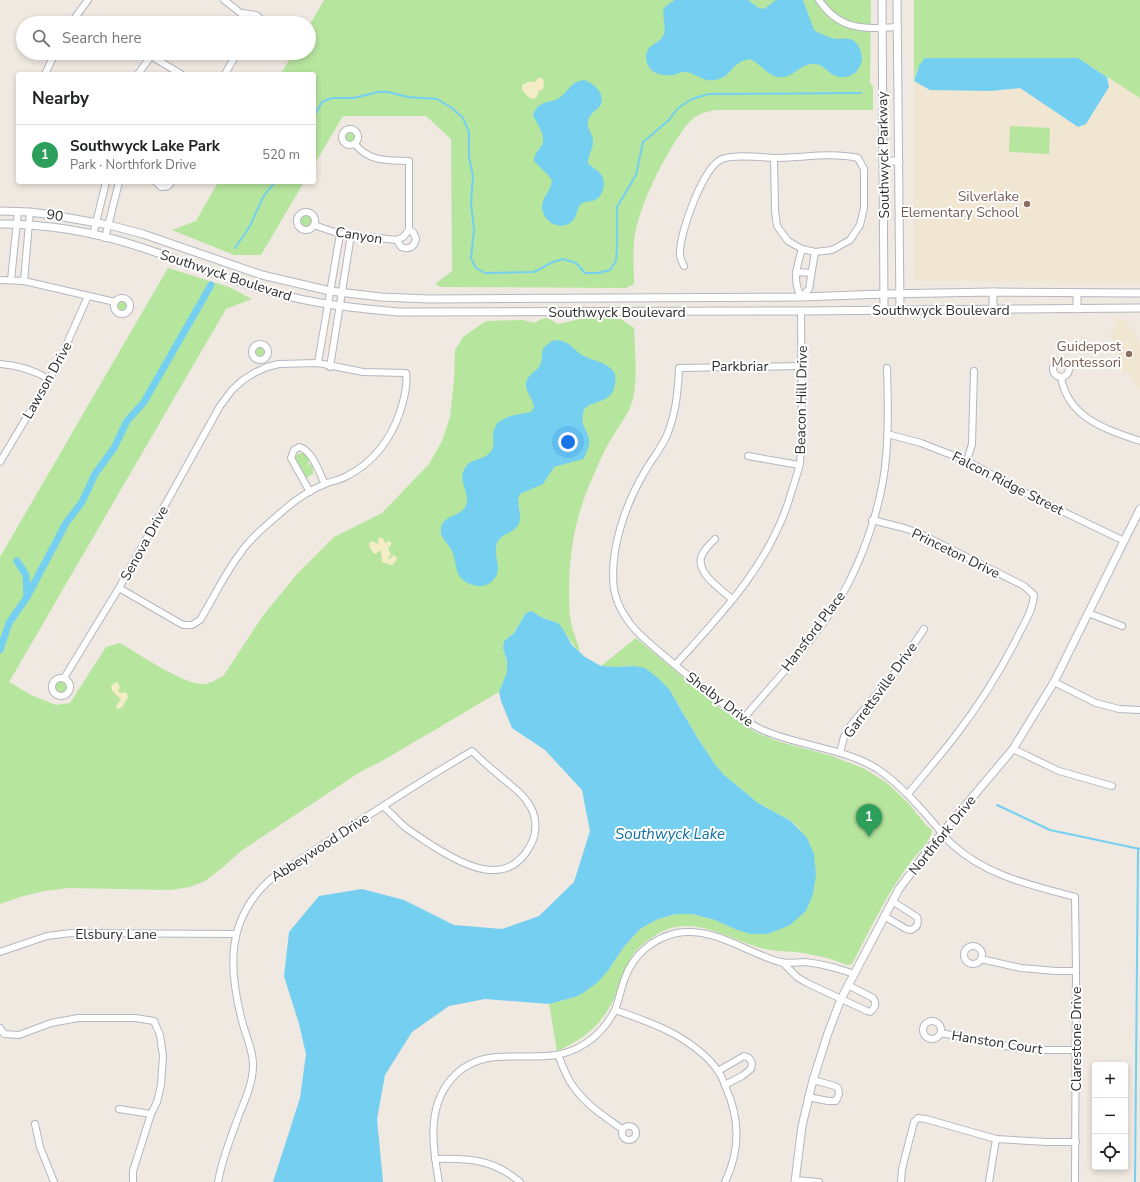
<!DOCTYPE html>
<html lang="en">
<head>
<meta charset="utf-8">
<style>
	:root { --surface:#fff; --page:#f2f2f2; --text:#202124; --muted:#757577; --line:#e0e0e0; --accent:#2563eb }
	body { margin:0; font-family:"Nunito Sans",sans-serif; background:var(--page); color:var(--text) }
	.controls { position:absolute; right:12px; bottom:12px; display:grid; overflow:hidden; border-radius:4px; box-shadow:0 2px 6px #0003 }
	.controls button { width:36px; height:36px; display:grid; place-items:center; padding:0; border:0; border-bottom:1px solid var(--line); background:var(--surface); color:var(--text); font:20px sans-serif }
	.you { position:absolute; left:568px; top:442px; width:14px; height:14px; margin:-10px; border:3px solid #fff; border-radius:50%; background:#1a73e8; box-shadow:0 0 0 6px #1a73e833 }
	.badge { display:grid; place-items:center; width:26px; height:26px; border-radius:50%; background:var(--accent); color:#fff; font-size:13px; font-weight:700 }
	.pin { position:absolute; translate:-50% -33px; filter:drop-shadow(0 1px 2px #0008) }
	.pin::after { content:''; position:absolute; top:21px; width:14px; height:12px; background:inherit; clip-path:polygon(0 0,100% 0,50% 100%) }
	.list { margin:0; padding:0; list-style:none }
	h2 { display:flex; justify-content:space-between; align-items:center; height:52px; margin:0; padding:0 16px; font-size:17px }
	h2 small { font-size:13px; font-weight:400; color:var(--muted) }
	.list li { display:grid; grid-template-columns:26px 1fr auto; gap:12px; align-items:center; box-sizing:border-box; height:60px; padding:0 16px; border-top:1px solid var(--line) }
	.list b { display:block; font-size:15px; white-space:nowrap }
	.list p { margin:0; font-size:13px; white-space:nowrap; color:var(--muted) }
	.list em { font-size:13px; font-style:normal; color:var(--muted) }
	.icon { flex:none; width:22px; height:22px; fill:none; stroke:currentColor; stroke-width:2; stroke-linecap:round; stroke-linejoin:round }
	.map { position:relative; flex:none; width:1140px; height:1182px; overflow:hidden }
	.search { position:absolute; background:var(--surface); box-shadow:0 2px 6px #0003; left:16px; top:16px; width:300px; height:44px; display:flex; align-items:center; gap:10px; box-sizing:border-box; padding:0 14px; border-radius:22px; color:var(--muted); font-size:15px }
	.panel { position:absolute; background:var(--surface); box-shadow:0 2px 6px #0003; left:16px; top:72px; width:300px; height:112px; border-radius:4px }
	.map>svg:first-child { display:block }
</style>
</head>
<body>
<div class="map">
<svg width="1140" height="1182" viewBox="0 0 1140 1182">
	<rect width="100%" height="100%" fill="#efe9e1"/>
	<g fill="#f0e6d1">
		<polygon points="1107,77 1140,98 1140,283 914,281 914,81 930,90 991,91 1020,88 1078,127 1086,124 1109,87"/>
		<polygon points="1120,318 1132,327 1140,344 1140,390 1138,390 1129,372 1123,375 1115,355 1120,353 1109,332 1117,327 1115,326 1114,320"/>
	</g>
	<g fill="#b6e59e">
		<path d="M324,0H871L870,83L873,87V110H714C707,112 700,113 694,118C686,124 681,133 675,142C658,169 638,209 634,241C633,255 634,270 634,284L626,288L441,287L435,284L452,271L451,139L426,116H343L314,165V74H281L293,53H309V26Z"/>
		<polygon points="914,0 1140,0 1140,98 1078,58 917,69 914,81"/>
		<polygon points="1010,126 1050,128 1049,154 1009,152"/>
		<circle cx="348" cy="137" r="8"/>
		<polygon points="218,182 304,182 261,255 234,255 172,230 196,221"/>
		<circle cx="306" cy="221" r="8"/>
		<path d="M168,268L229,287L252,299L226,309L9,682L33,696L56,705L70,703L106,647L120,643C137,653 186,686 204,684C211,683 218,679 224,675L262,617L297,574L334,537L382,513L429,464L442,441L450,417L454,380L455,350L463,337L486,321L523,320L534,323C546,316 546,317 558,324L585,318L621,319L634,328C635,348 637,377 634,395C630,415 615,430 606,448C582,497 570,532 569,587C569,600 569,615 572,627C574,634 577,642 580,650L578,651L558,623L543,618L531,611L526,613L514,633L504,641C502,651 508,660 507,670C507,677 502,686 499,692L382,761L360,772L241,851L222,868L205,881L190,887L171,890L69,888L44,891L20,897L0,904V557Z"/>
		<circle cx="119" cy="306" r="8"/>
		<circle cx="260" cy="352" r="8"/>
		<polygon points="303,453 307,456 309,460 307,467 310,463 313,469 313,474 306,478 303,478 294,458 298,454"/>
		<path d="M636,638L720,708L755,732L777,741L832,756L865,769L887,783L910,805L925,824L932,830C931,841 921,849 914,858C888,890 871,928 852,964L847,965C830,958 813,954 795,952C784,951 775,951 765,949C727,940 691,910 653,937C645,942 636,949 631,958C625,969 621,982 616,994C604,1023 585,1039 557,1051L549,1004L575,997L610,968L623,948L640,929L658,919L676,914H692L715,920L737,930L800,829L791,821L758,803L724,775L714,763L697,737L678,704L634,666L616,667L601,666Z"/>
		<circle cx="60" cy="686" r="8"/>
	</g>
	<g fill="#f3ecc5">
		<path d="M538,78H542L544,82L543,89L539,91L536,98C528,101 527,94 522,90V85L528,82H535Z"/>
		<polygon points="379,538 383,538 385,543 388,541 391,542 391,546 388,548 391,554 388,558 390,559 393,555 397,557 396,561 392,565 382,562 381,552 383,549 377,553 374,554 369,546 370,542 372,541 378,544 378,539"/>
		<path d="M117,682L120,687L118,691L121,693L126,692L128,696C128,699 124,702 123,707L117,709L116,706L121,699C116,694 104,687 117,682Z"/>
	</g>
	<g fill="#75cff0">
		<path d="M675,0H748L759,8L764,9L776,0H803L814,30C821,34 829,38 837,39C843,39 848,37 854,41C859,45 861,51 862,57C862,63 860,66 857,71C851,78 839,79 832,74C828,72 824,67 820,65C818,64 813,64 811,64C798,66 792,79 778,77C767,75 761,64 750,59C730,62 733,77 715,80C703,83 694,71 683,72C680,72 677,74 674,75C663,76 651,75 647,63C645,58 646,52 649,48C653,44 657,43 661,39C670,29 659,15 665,7C668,4 672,2 675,0Z"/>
		<polygon points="925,58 1078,58 1107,77 1109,87 1086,124 1078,127 1020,88 991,91 930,90 914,81 919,66"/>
		<path d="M584,80C594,83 607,95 600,106C596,111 589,114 588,121C586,129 594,134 593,142C593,149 588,155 588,163C592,168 599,170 602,176C606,183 603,197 595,200C590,202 584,201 580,205C577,209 577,215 574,219C566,231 547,226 543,212C539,198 551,193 552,180L546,173L534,161C534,151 541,150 543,142C545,134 536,122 533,115C534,111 537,107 540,105C546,101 553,102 559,98C570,91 569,82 584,80Z"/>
		<path d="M556,340C570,340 574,352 586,357C595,361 607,363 613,371C617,375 615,383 614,388C610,405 585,400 583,413C579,434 599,432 583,459L554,467L543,484L520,494C515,505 523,513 519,523C516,533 501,533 497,543C492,558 506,571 490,583C484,587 477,587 470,584C462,581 457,575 456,566C455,561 454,556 452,551C449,544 439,537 441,528C443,515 460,517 465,507C472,496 459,483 463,472C469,456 484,462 491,451C495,446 493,439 493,433C494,429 496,426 498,422L510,416L531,412L534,407C533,399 525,391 526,384C527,375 534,373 539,367C543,361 541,355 543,349C546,345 551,341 556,340Z"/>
		<polygon points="531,611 543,618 558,623 563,629 572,645 585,657 601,666 616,667 634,666 645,668 658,678 669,689 697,737 714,763 724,775 758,803 791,821 807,838 814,854 816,875 813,894 806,911 790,925 768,934 751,934 737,930 715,920 692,914 676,914 658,919 640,929 623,948 610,968 598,982 583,993 575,997 549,1004 485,999 449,1006 412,1032 385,1075 377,1119 383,1182 273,1182 300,1098 306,1054 299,1024 284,976 289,932 319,896 362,889 404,900 454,925 502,929 539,916 574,882 590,831 582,790 545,750 512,728 501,701 499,692 507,672 507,661 503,648 504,641 514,633 526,613"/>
	</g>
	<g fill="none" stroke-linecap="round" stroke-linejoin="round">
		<g stroke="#75cff0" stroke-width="2">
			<polyline points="314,116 322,102 332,98 354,98 378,92 388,92 408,97 437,99 452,108 463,118 469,132 469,157 473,176 471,203 474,230 471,258 476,268 485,273 534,272 553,262 563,259 576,263 585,273 598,273 610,270 616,261 617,247 617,207 636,175 643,142 668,121 678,108 692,99 709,94 861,93"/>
			<polyline points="235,248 250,226 263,197 275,182"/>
			<polyline points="997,805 1050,830 1140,849"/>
			<polyline points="1135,1182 1138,849"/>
		</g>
		<g stroke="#75cff0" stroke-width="7">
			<polyline points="17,561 26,575 27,597"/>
			<polyline points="0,650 9,623 27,597 66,523 82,502 95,474 114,448 127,421 144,402 211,285"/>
		</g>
		<g stroke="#b4b7c1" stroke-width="8">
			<g id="minor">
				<polyline points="224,0 247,18 250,23"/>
				<path d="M819,0C840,31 864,29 898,27"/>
				<path d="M242,13C250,15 261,12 260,23"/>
				<polyline points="71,23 88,0"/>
				<polyline points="45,74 55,53"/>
				<polyline points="138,74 151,56 181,74"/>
				<polyline points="225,74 237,53"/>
				<circle cx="350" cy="137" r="8"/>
				<path d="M156,182L161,187C165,187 169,187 171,182"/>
				<circle cx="306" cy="221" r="9"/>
				<path d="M314,225L340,234L397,240L403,237L409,230V161C387,160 369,162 355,144"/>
				<polyline points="93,235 106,182"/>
				<polyline points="105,238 119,182"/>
				<path d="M397,240L401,247C409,250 414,247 416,239L413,232L409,230"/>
				<path d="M802,249C797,267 792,279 801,297L809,289L815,252"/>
				<path d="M684,266C682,262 679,256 680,252C680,232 703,167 722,159C735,154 759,157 773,158C801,158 831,152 858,158L864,169V208L860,225L850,240L832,250L815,252L802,249L788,241L777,226L775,211L774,158"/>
				<polyline points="796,272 811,273"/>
				<polyline points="0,280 24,281 115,302"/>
				<polyline points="11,280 18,211"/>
				<polyline points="24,281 30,212"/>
				<circle cx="122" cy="306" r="8"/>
				<circle cx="260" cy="352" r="8"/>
				<circle cx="1061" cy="369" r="8"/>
				<polyline points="318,363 340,234"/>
				<path d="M0,364C18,365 33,370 49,379"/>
				<path d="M802,366L679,368C678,391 676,413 667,435C661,449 651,460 644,473C625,505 609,552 614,589C616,599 621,611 627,619C634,631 645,639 655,648C670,661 686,674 702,687C721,702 741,721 765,731C801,746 842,748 876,768C900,784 918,805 937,827C942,833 947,840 953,845C987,876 1031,885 1075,897L1076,971L1075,1182"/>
				<polyline points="330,367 351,235"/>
				<path d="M1061,377C1068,418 1105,429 1140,441"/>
				<polyline points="887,434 921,443 967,461 1035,498 1124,541"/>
				<polyline points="748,456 799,465"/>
				<polyline points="967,461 972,444 974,371"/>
				<polyline points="0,462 56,368 88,296"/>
				<path d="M310,492L291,458L294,450L299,447C312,450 319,472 325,484"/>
				<path d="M872,520L904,528L921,534L1024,586L1034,595C1033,611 1023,625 1016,640C999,673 979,705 956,735C941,755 924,774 908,794"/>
				<path d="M715,539C711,543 706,548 703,553C692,571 721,589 732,599"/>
				<polyline points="1088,613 1122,626"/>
				<path d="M675,665C723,613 773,560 792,490C795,481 798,472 800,463C801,451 802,439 802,427L801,311"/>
				<path d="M64,678L119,588L220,406L232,390L243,380L254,373L267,367L279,364L318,363L363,372L406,373C408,386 404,400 400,412C391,439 373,463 347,476C340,480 332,481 325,484C307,491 291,503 277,516C263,528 249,540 239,555C224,575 213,599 200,620L192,625H183L119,588"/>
				<circle cx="61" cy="687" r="9"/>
				<polyline points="1054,682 1096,703 1119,709 1140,710"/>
				<path d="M743,719C779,676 822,633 848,584C867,547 883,498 886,457C889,427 888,398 887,368"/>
				<polyline points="1013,749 1059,771 1112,786"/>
				<polyline points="840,753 844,737 851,725 895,672 924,629"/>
				<path d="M884,916L906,929L911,930C918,927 919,923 917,917L892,901"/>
				<circle cx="973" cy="955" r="9"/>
				<polyline points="0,952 47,936 71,933 235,934"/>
				<polyline points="981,959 1021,968 1056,971 1076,971"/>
				<path d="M782,962L797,977L807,983L867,1011L870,1012C876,1007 877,1003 873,998L848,985"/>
				<path d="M615,1010C635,1017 656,1024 674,1034C690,1043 708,1056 718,1071C722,1076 724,1083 726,1088C740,1119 740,1151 725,1182"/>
				<circle cx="932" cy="1030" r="9"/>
				<polyline points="0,1028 4,1034 19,1035 51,1023 78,1018 135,1018 154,1021 160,1035 163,1056 161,1085 157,1102 151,1114 133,1171 133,1182"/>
				<polyline points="941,1033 1016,1048 1043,1050 1076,1050"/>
				<path d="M558,1055C563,1066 566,1077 573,1086C586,1105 604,1116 622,1129"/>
				<polyline points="718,1071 744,1056 749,1058 752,1063 751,1069 742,1076 725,1085"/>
				<polyline points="808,1097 828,1101 836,1101 839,1094 838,1088 835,1086 813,1080"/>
				<polyline points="119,1109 151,1114"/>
				<polyline points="35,1124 40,1147 54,1182"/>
				<circle cx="629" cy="1133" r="7"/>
				<path d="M435,1159C468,1158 493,1159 520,1182"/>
				<polyline points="795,1180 819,1182"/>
				<path d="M218,1182C222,1159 231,1137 239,1115C245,1100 252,1085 253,1068C254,1052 246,1037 242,1021C228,967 226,918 272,878C338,835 404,791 472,751C483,762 495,772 507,782C514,788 523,794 528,803C537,815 538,833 530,846C507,889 463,865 433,846C424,840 414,834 405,827C398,821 391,813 383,806"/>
				<path d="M439,1182C432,1145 426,1103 456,1074C467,1064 482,1058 497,1057C533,1054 561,1064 593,1038C601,1031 610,1020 615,1010C619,1000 621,988 625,978C633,955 653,938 677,933C713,926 747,953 780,962C788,964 797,962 805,962C822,964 838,968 854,974"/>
				<polyline points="901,1182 902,1169 914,1122 918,1118 926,1119 996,1139 1047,1142 1076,1142"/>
				<polyline points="989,1182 996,1139"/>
			</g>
		</g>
		<g stroke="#b4b7c1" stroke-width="9">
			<g id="tertiary">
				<polyline points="882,0 884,310"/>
				<polyline points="897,0 900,310"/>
				<polyline points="883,161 899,161"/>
				<polyline points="0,211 30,212 52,215 109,225 143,234 262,275 330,291 381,297 429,299 801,297 884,294 993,292 1140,293"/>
				<path d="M0,224C47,224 95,232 140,247C184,261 227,280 272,292C313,304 355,308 398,312L801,311L1140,308"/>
				<polyline points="993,292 993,310"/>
				<polyline points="1077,309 1077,294"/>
				<polyline points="795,1182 802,1126 813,1080 828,1033 841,999 899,889 928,850 1013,749 1054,682 1140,509"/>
			</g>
		</g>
		<use href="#minor" stroke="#fff" stroke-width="6"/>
		<use href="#tertiary" stroke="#fff" stroke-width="7"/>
	</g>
	<g fill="#8d6e63" stroke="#fff" stroke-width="1.5">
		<circle cx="1027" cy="204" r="4"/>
		<circle cx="1129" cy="354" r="4"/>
	</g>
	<g text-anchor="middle" stroke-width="4" stroke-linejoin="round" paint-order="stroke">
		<g font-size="14" fill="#2e2e2e" stroke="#fff">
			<text transform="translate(883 155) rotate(-91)" y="5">Southwyck Parkway</text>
			<text transform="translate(55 215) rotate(8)" y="5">90</text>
			<text transform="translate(359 235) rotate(9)" y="5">Canyon</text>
			<text transform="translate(226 275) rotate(18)" y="5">Southwyck Boulevard</text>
			<text x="941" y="315">Southwyck Boulevard</text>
			<text x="617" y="317">Southwyck Boulevard</text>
			<text x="740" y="371">Parkbriar</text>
			<text transform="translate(47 380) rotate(-61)" y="5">Lawson Drive</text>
			<text transform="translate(801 400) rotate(-89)" y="5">Beacon Hill Drive</text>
			<text transform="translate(1008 483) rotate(27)" y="5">Falcon Ridge Street</text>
			<text transform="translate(144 543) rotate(-61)" y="5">Senova Drive</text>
			<text transform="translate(956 553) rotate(26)" y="5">Princeton Drive</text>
			<text transform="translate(813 631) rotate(-53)" y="5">Hansford Place</text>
			<text transform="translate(880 690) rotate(-54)" y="5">Garrettsville Drive</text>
			<text transform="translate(720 699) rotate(37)" y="5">Shelby Drive</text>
			<text transform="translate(942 835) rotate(-51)" y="5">Northfork Drive</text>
			<text transform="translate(320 847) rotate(-33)" y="5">Abbeywood Drive</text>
			<text x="116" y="939">Elsbury Lane</text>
			<text transform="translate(1076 1039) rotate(-90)" y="5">Clarestone Drive</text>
			<text transform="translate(997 1042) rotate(9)" y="5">Hanston Court</text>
		</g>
		<g font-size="14" fill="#785e54" stroke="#fff" text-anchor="end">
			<text x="1019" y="201">Silverlake<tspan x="1019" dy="16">Elementary School</tspan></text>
			<text x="1121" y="351">Guidepost<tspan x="1121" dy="16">Montessori</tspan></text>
		</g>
		<g font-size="15" font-style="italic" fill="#0d6fa3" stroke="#fff">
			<text x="670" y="839">Southwyck Lake</text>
		</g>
	</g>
</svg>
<div class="controls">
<button>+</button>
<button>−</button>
<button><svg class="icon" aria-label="locate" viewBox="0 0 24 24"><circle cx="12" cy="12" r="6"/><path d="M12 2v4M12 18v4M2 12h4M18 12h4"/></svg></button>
</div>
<div class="you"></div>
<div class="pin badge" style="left:869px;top:837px;background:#2e9e5b">1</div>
<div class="search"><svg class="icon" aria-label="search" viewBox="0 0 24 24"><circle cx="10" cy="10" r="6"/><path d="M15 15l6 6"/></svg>Search here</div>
<section class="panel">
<h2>Nearby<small></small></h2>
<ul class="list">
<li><span class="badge" style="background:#2e9e5b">1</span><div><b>Southwyck Lake Park</b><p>Park · Northfork Drive</p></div><em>520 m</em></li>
</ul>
</section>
</div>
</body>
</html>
